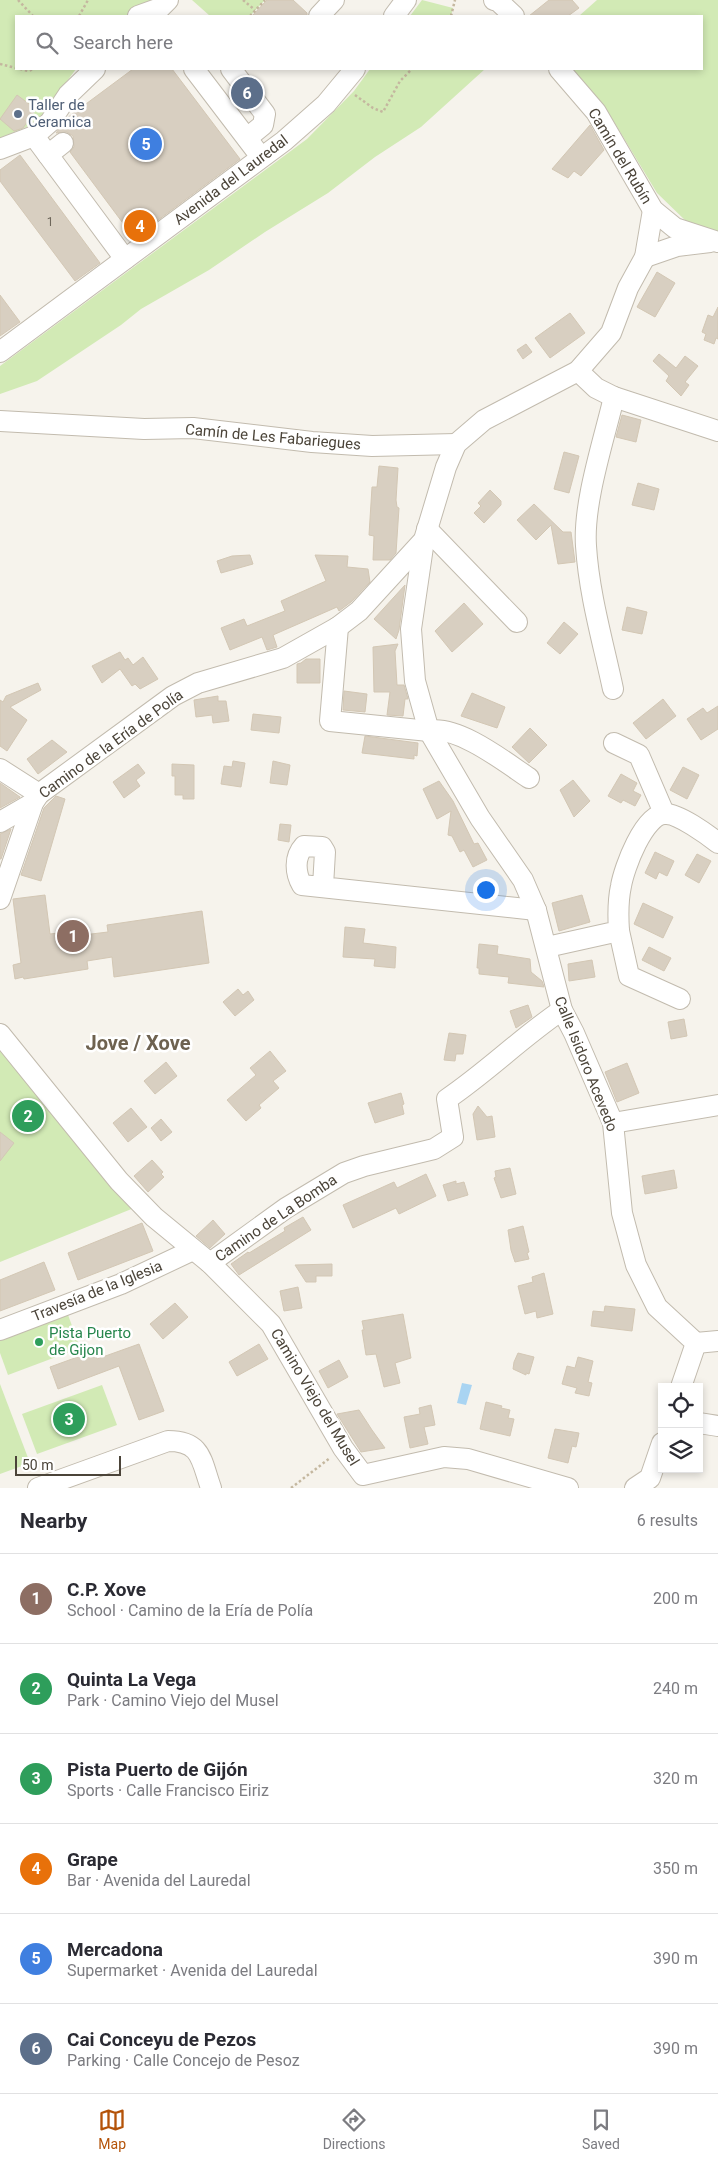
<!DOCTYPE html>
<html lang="en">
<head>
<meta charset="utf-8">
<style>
	:root { --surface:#fff; --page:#f2f2f3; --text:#2b2b33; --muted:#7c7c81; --line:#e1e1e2; --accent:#b45309 }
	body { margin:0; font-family:Roboto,sans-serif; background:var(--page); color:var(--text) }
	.controls { position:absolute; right:15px; bottom:15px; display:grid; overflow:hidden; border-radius:0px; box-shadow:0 2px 8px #0003 }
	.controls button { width:45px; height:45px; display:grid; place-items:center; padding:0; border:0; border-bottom:1px solid var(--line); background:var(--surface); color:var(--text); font:25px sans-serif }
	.scale { position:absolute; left:15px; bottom:12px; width:106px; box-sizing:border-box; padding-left:5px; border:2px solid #4b4439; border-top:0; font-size:14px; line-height:18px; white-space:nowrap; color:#4b4439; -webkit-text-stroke:4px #fff; paint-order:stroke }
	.you { position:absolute; left:485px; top:889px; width:18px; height:18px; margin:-12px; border:4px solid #fff; border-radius:50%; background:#1a73e8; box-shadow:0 0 0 8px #1a73e833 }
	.badge { display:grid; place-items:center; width:32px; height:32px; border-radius:50%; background:var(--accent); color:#fff; font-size:16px; font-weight:700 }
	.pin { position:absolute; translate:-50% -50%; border:2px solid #fff; box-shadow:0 1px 5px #0006 }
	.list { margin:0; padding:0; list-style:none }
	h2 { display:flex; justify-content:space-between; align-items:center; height:65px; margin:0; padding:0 20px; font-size:21px }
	h2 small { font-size:16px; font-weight:400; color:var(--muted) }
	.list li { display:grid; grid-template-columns:32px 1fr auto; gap:15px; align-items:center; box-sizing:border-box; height:90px; padding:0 20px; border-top:1px solid var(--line) }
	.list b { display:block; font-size:19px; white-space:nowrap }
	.list p { margin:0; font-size:16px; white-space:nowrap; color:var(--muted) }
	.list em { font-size:16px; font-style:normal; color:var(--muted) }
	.icon { flex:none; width:28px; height:28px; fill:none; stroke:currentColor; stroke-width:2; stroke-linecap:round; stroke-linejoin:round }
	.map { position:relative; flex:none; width:718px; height:1488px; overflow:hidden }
	.search { position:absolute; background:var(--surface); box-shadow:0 2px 8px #0003; left:15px; right:15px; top:15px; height:55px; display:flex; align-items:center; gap:12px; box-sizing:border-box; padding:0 18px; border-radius:0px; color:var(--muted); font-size:19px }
	.sheet { height:605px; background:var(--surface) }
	nav { display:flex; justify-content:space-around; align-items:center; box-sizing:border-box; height:70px; border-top:1px solid var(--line); background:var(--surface); font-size:14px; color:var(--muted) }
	nav a { display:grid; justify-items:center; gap:2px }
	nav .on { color:var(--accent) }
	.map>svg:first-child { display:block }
</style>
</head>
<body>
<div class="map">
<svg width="718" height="1488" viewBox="0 0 718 1488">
	<rect width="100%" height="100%" fill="#f6f3ec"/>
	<g fill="#d2eab5">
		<polygon points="0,0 158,0 131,16 16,16 16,69 76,69 36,123 0,138"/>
		<polygon points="192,0 265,0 250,16 210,16"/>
		<polygon points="422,0 453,8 451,16 410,16"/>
		<polygon points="597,0 718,0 718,234 688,223 657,193 605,107 573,69 702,69 702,16 579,16"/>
		<polygon points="370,69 485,69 421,127 375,157 328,193 265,232 209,270 141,309 121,325 37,381 0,394 0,366 307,139 354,91"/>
		<polygon points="0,1047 134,1208 0,1262"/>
		<polygon points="67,1312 80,1348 8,1375 0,1353 0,1337"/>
		<polygon points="0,1384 30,1463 0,1474"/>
		<polygon points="102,1385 117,1425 37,1454 22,1414"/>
	</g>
	<polygon fill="#a9d4f2" points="462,1383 472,1385 466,1405 457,1403"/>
	<g fill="#d8cfc1" stroke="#d3c7b4">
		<polygon points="267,0 293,0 307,13 307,16 252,16"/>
		<polygon points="549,0 572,0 579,8 568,16 529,16"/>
		<polygon points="133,69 172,69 240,159 134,238 70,152 74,147 73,136 67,132 56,133 67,118"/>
		<polygon points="17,95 36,109 23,128 14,131 0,119"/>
		<polygon points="590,125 604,150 581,176 574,171 568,178 552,169"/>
		<polygon points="20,155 100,263 75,281 0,181 0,170"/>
		<polygon points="657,272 675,283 655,317 637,307"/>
		<polygon points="0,295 20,322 0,336"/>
		<polygon points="718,307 718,339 716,338 714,344 704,340 706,334 702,332 708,315 713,317"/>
		<polygon points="570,313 585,333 550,358 535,338"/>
		<polygon points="526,344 532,352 523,359 517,350"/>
		<polygon points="659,354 676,368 685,356 698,366 685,382 689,385 681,396 666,381 669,376 653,361"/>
		<polygon points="622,415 641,420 636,442 616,437"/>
		<polygon points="564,452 579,456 569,493 554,489"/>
		<polygon points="379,466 398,468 396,500 397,507 399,508 396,553 390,560 373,560 374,536 369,535 372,487 377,487"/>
		<polygon points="638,483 659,489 654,510 632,505"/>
		<polygon points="490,490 501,501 501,505 484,523 474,513 481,506 478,503"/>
		<polygon points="534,504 563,532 571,532 575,562 558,564 551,525 536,540 517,520"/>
		<polygon points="250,555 253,564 221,573 217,561 232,556"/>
		<polygon points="315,555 348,556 347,567 368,569 370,582 351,602 339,611 337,607 273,635 277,647 267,650 262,637 230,650 221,628 244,619 247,626 285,611 281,601 326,581"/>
		<polygon points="405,585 399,630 396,639 374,619"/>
		<polygon points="464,603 483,624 452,652 435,631"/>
		<polygon points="627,607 647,612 642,634 622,630"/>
		<polygon points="564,622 578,634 560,654 547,643"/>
		<polygon points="398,644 395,651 397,685 404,685 408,699 405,699 403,716 387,715 390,692 374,692 373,647"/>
		<polygon points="120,652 125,660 128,658 133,665 143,657 158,679 140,689 135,684 132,686 120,669 102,683 92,666"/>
		<polygon points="306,659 320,659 320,683 297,683 297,664 301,663"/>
		<polygon points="38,683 41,690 10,707 27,720 7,751 0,746 0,700 3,702 6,696"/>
		<polygon points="344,691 367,694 365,712 343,710"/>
		<polygon points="472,693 505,707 497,728 461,716"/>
		<polygon points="218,696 218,701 226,701 229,721 213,723 212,715 196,717 194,700"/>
		<polygon points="663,699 676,716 646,739 633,723"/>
		<polygon points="718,706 718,729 701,740 687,719 703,708 707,713"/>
		<polygon points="253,714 281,717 279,733 251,730"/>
		<polygon points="530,728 547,745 529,763 512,747"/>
		<polygon points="365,736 418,743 417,756 414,755 414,759 362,753"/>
		<polygon points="52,740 67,752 38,774 27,759"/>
		<polygon points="233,761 245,763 241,787 221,784 224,766 232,767"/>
		<polygon points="273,761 290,765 287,785 270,783"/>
		<polygon points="138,764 145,773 136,780 140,786 124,798 113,782"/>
		<polygon points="172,764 194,765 194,799 183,799 183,795 175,795 175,776 172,776"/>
		<polygon points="683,767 699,775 687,799 670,790"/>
		<polygon points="621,774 637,783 633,791 641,795 635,806 623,800 621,803 608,796"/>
		<polygon points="573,780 590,801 574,817 560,790"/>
		<polygon points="439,781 453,801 474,844 478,843 487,860 473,867 464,850 460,852 452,836 448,835 451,811 437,819 423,789"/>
		<polygon points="0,783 20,797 0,808"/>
		<polygon points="56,796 65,799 41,881 21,875 44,808"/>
		<polygon points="280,824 291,825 289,842 278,840"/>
		<polygon points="11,829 1,859 0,859 0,834"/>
		<polygon points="655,852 674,861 667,876 659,872 656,879 645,873"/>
		<polygon points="697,854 711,861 699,883 685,875"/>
		<polygon points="45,895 50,934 82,930 83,935 108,932 107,925 202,911 209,963 114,977 112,957 87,961 88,969 24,979 23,977 15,979 13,965 21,963 13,899"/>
		<polygon points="582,895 590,922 559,931 552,903"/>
		<polygon points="643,903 673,917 663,938 634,924"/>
		<polygon points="345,927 365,929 363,943 396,947 395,968 374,966 375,959 343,957"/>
		<polygon points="479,944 498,946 497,954 530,959 531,972 542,981 544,987 508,983 509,977 479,974 479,968 477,968"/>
		<polygon points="649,947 671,958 664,971 642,960"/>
		<polygon points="592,960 595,977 569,981 568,964"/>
		<polygon points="238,989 243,995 248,991 254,1000 235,1016 223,1002"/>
		<polygon points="528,1005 532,1017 516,1028 510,1011"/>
		<polygon points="684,1019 687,1036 671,1039 668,1022"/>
		<polygon points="449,1033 466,1035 463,1054 456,1054 455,1061 444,1060"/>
		<polygon points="270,1051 286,1071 273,1081 279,1088 259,1105 261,1108 246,1121 227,1100 256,1075 250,1068"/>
		<polygon points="166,1062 177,1076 155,1094 144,1081"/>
		<polygon points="627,1063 639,1093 617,1102 605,1072"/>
		<polygon points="401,1093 404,1104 402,1105 404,1114 375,1123 368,1103"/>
		<polygon points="478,1106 487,1117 492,1116 495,1137 477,1140 473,1114"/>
		<polygon points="131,1108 147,1127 128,1142 113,1123"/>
		<polygon points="161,1119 172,1132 161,1141 151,1128"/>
		<polygon points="0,1132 14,1143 0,1161"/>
		<polygon points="152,1160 163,1172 161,1174 164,1177 148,1192 134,1176"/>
		<polygon points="510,1168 516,1194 501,1198 494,1178 496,1177 495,1171"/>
		<polygon points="674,1170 677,1188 645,1194 642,1176"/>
		<polygon points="426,1174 436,1196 399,1214 396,1208 353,1228 343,1205 394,1182 397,1188"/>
		<polygon points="456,1181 456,1184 464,1182 468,1195 448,1201 443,1185"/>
		<polygon points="303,1217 311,1230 239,1275 231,1264 248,1252 249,1253 285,1231 284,1228"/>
		<polygon points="213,1220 225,1234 210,1248 196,1236"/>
		<polygon points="142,1223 153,1251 78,1280 68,1253"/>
		<polygon points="523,1226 529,1252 527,1253 529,1259 515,1262 511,1250 508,1230"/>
		<polygon points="44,1262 55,1290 0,1311 0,1280"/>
		<polygon points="332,1264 332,1276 316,1276 316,1282 306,1282 295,1265"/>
		<polygon points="544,1273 553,1314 537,1318 536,1311 525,1314 518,1286 533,1282 532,1277"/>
		<polygon points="298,1287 302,1308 284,1311 280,1291"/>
		<polygon points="175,1303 188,1317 163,1339 150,1324"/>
		<polygon points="605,1306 635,1309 632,1331 591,1326 593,1311 604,1312"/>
		<polygon points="403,1314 411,1358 395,1363 400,1383 384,1387 376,1354 366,1355 362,1330 364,1330 362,1321"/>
		<polygon points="139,1344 164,1411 139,1420 119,1366 58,1389 50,1367 94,1351 97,1359"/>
		<polygon points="259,1344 268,1359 237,1376 229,1362"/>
		<polygon points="518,1353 534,1357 529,1374 526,1373 526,1375 513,1369 514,1362"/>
		<polygon points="578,1357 593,1361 588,1382 592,1383 589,1396 575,1393 577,1388 562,1384 567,1366 575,1368"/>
		<polygon points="339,1360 348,1377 328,1388 319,1371"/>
		<polygon points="486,1402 502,1406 501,1408 510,1410 508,1418 514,1419 510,1436 480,1429"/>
		<polygon points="431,1405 435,1425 424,1427 428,1444 410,1448 404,1417 420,1414 419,1408"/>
		<polygon points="359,1410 372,1430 385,1448 361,1452 337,1414"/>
		<polygon points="555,1429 579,1433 576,1447 572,1446 568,1463 548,1458"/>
	</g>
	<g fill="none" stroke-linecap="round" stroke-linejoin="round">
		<g stroke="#c2bbae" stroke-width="22">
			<g id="minor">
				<polyline points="494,0 498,1 514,16"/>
				<polyline points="138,16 160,8 168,0"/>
				<polyline points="319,16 334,0"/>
				<polyline points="394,16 406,0"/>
				<polyline points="194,69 261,157"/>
				<polyline points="231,69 265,114 263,125 247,138"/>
				<polyline points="559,69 596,112 653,210 675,228 718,242"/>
				<polyline points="34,136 125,259"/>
				<polyline points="0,149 34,136 50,122 68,95 95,69"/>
				<polyline points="48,155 63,143"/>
				<polyline points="645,257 677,246 710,242"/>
				<polyline points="0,352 284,141 326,104 355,69"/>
				<polyline points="578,371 596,388 614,397 718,431"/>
				<polyline points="0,421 144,429 193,428 312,442 372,446 456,444"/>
				<polyline points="427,529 517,622"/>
				<polyline points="424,540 411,629 415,681 429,731 480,818 523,880 536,910 562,1010 574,1033 613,1123 622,1213 636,1265 657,1307 696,1343 681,1387"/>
				<path d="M338,627L330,721L429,731C458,725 505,762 529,778"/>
				<path d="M613,689C603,642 589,594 586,546C583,502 604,440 614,397"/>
				<polyline points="614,743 639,755 664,813"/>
				<polyline points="0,769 39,794"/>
				<polyline points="0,822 33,803"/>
				<path d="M323,886L325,852L322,847L304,846C294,857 295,873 302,885L536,910"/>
				<polyline points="0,899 33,803 39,794 173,696 198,683 283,658 338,627 359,611 424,540 446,467 456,444 484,420 578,371 611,333 628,288 645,257 653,210"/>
				<polyline points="619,931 629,976 680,999"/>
				<path d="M547,947L619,931C618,916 618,900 621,886C624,868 644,814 665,814C678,813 708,835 718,843"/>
				<polyline points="0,1034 119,1181 154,1217 210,1263 271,1324 343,1448 363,1475 444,1457 468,1459 568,1488"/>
				<polyline points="613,1123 718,1105"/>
				<path d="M210,1263L286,1208L344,1173L364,1166L434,1149L453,1137L447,1099C487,1072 522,1037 562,1010"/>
				<polyline points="0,1330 121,1284 193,1250"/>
				<polyline points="696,1343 718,1341"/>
				<polyline points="699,1423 718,1426"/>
				<path d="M38,1488L168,1441C202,1441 201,1460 211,1488"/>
				<polyline points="635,1488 650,1478 662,1443"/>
			</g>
		</g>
		<g stroke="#c4b79f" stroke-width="2.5" stroke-dasharray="2.5 2.5" stroke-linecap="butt">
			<polyline points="18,0 33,16"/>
			<polyline points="243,0 255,10"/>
			<polyline points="79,16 88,0"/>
			<polyline points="250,16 265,0"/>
			<polyline points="451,16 455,0"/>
			<polyline points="0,64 16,68"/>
			<polyline points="20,69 28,71 34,69"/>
			<polyline points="355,95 373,108 383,112 400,81 412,69"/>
			<polyline points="291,1488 330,1458"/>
		</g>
		<use href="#minor" stroke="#fff" stroke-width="20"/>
	</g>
	<circle fill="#5c6f8a" stroke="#fff" stroke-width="2" cx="18" cy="114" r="5"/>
	<circle fill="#2e9e5b" stroke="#fff" stroke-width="2" cx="39" cy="1342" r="5"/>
	<g text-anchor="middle" stroke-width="5" stroke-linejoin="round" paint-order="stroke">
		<g font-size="12" fill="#6e675b">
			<text x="50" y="226">1</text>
		</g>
		<g font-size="15" fill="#4e5e75" stroke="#fff" text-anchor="start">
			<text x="28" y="110">Taller de<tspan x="28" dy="17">Ceramica</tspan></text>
		</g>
		<g font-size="15" fill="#4b4439" stroke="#fff">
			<text transform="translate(620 156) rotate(59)" y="5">Camín del Rubín</text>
			<text transform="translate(231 180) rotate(-37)" y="5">Avenida del Lauredal</text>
			<text transform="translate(273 437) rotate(5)" y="5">Camín de Les Fabariegues</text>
			<text transform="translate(111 744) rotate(-36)" y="5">Camino de la Ería de Polía</text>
			<text transform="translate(586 1064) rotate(68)" y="5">Calle Isidoro Acevedo</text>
			<text transform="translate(276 1218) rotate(-34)" y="5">Camino de La Bomba</text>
			<text transform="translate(97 1291) rotate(-22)" y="5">Travesía de la Iglesia</text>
			<text transform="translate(315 1397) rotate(59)" y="5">Camino Viejo del Musel</text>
		</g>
		<g font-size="15" fill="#27864d" stroke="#fff" text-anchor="start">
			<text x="49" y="1338">Pista Puerto<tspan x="49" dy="17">de Gijon</tspan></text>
		</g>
		<g font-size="20" font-weight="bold" fill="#6e6250" stroke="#fff">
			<text x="138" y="1050">Jove / Xove</text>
		</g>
	</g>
</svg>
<div class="controls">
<button><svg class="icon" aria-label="locate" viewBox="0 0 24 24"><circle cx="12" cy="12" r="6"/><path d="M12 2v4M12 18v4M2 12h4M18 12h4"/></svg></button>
<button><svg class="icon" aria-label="layers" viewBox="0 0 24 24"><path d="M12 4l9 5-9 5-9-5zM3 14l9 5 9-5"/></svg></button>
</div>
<div class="scale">50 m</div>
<div class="you"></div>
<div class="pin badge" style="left:73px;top:936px;background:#8d6e63">1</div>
<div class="pin badge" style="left:28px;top:1116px;background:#2e9e5b">2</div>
<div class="pin badge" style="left:69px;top:1419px;background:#2e9e5b">3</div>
<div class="pin badge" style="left:140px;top:226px;background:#e8710a">4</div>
<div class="pin badge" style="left:146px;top:144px;background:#3f7fe0">5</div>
<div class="pin badge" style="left:247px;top:93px;background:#5c6f8a">6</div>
<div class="search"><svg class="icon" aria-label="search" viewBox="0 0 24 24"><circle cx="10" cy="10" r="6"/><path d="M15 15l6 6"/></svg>Search here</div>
</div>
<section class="sheet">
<h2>Nearby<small>6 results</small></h2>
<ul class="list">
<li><span class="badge" style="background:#8d6e63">1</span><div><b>C.P. Xove</b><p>School · Camino de la Ería de Polía</p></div><em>200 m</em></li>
<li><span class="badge" style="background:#2e9e5b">2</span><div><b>Quinta La Vega</b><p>Park · Camino Viejo del Musel</p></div><em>240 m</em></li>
<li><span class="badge" style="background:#2e9e5b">3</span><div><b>Pista Puerto de Gijón</b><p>Sports · Calle Francisco Eiriz</p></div><em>320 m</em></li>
<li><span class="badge" style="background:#e8710a">4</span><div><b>Grape</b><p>Bar · Avenida del Lauredal</p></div><em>350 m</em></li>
<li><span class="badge" style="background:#3f7fe0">5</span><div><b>Mercadona</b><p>Supermarket · Avenida del Lauredal</p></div><em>390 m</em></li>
<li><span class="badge" style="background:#5c6f8a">6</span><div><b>Cai Conceyu de Pezos</b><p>Parking · Calle Concejo de Pesoz</p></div><em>390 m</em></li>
</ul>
</section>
<nav>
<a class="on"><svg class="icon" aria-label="map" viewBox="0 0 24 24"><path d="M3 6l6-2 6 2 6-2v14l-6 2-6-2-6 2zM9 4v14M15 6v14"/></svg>Map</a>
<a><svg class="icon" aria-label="directions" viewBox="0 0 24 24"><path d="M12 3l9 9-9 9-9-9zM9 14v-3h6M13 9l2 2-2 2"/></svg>Directions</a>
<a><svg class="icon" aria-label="saved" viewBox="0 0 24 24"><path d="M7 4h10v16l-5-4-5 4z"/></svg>Saved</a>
</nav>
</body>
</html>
